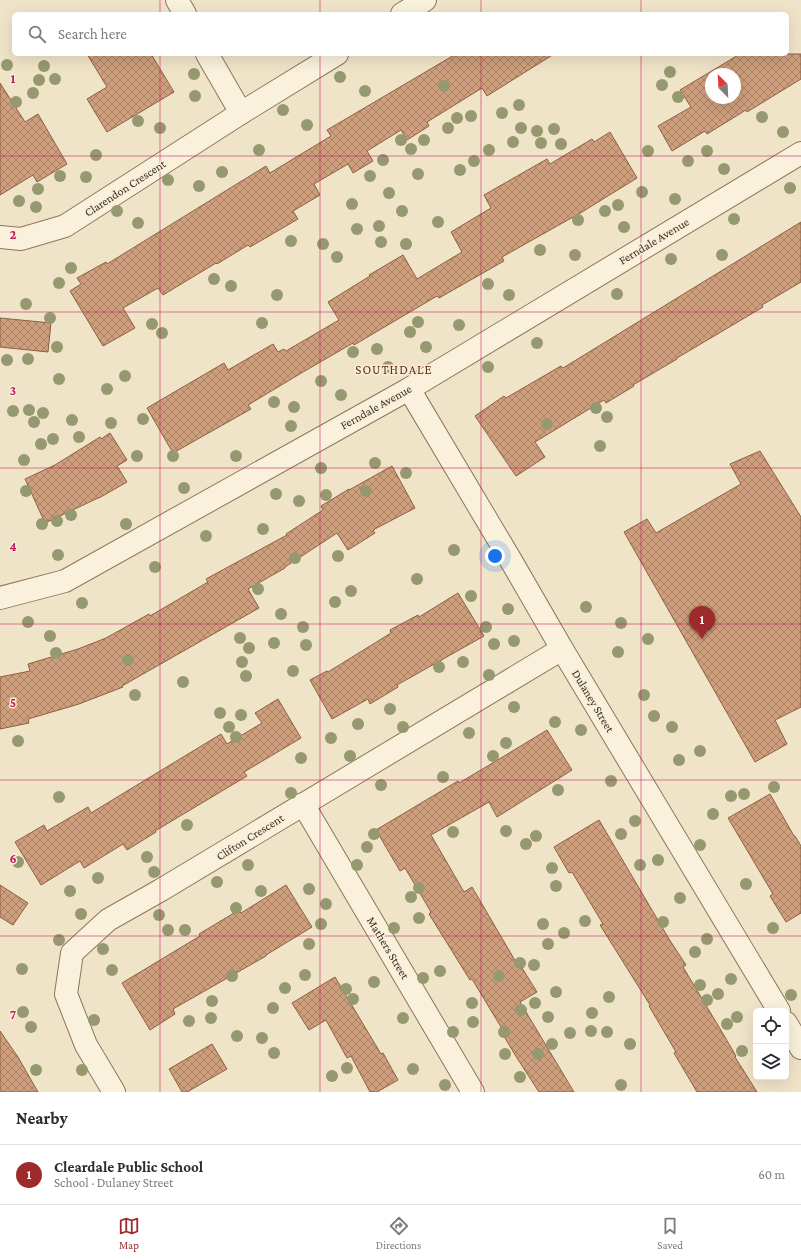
<!DOCTYPE html>
<html lang="en">
<head>
<meta charset="utf-8">
<style>
	:root { --surface:#fff; --page:#f7f7f7; --text:#2b2b33; --muted:#7c7c81; --line:#e1e1e2; --accent:#9e2a2b }
	body { margin:0; font-family:"Crimson Pro",serif; background:var(--page); color:var(--text) }
	.controls { position:absolute; right:12px; bottom:12px; display:grid; overflow:hidden; border-radius:6px; box-shadow:0 4px 16px #0002 }
	.controls button { width:36px; height:36px; display:grid; place-items:center; padding:0; border:0; border-bottom:1px solid var(--line); background:var(--surface); color:var(--text); font:20px sans-serif }
	.compass { position:absolute; left:705px; top:68px; width:36px; height:36px; border-radius:50%; background:var(--surface); box-shadow:0 4px 16px #0002; rotate:336deg }
	.you { position:absolute; left:495px; top:556px; width:14px; height:14px; margin:-10px; border:3px solid #fff; border-radius:50%; background:#1a73e8; box-shadow:0 0 0 6px #1a73e833 }
	.badge { display:grid; place-items:center; width:26px; height:26px; border-radius:50%; background:var(--accent); color:#fff; font-size:13px; font-weight:700 }
	.pin { position:absolute; translate:-50% -33px; filter:drop-shadow(0 1px 2px #0008) }
	.pin::after { content:''; position:absolute; top:21px; width:14px; height:12px; background:inherit; clip-path:polygon(0 0,100% 0,50% 100%) }
	.list { margin:0; padding:0; list-style:none }
	h2 { display:flex; justify-content:space-between; align-items:center; height:52px; margin:0; padding:0 16px; font-size:17px }
	h2 small { font-size:13px; font-weight:400; color:var(--muted) }
	.list li { display:grid; grid-template-columns:26px 1fr auto; gap:12px; align-items:center; box-sizing:border-box; height:60px; padding:0 16px; border-top:1px solid var(--line) }
	.list b { display:block; font-size:15px; white-space:nowrap }
	.list p { margin:0; font-size:13px; white-space:nowrap; color:var(--muted) }
	.list em { font-size:13px; font-style:normal; color:var(--muted) }
	.icon { flex:none; width:22px; height:22px; fill:none; stroke:currentColor; stroke-width:2; stroke-linecap:round; stroke-linejoin:round }
	.map { position:relative; flex:none; width:801px; height:1092px; overflow:hidden }
	.search { position:absolute; background:var(--surface); box-shadow:0 4px 16px #0002; left:12px; right:12px; top:12px; height:44px; display:flex; align-items:center; gap:10px; box-sizing:border-box; padding:0 14px; border-radius:6px; color:var(--muted); font-size:15px }
	.sheet { height:112px; background:var(--surface) }
	nav { display:flex; justify-content:space-around; align-items:center; box-sizing:border-box; height:56px; border-top:1px solid var(--line); background:var(--surface); font-size:11px; color:var(--muted) }
	nav a { display:grid; justify-items:center; gap:2px }
	nav .on { color:var(--accent) }
	.map>svg:first-child { display:block }
</style>
</head>
<body>
<div class="map">
<svg width="801" height="1092" viewBox="0 0 801 1092">
	<defs>
		<pattern id="building-cross-hatch" width="8" height="8" patternUnits="userSpaceOnUse"><rect width="8" height="8" fill="#cf9f7d"/><path d="M0 0l8 8M0 8l8-8" fill="none" stroke="#a98266"/></pattern>
	</defs>
	<rect width="100%" height="100%" fill="#f0e4c8"/>
	<g fill="url(#building-cross-hatch)" stroke="#8d5f41" fill-rule="evenodd">
		<polygon points="87,54 151,54 174,92 107,132 87,99 107,87"/>
		<polygon points="456,54 554,54 487,96 482,88 427,122 429,126 407,140 401,130 367,151 373,161 353,173 348,164 314,184 320,195 293,211 298,219 250,247 248,245 217,264 216,263 163,295 158,288 123,308 135,328 103,346 70,291 81,284 77,278 106,262 107,264 266,166 270,173 331,136 327,130"/>
		<path d="M740,54H801V79L747,112L746,110L707,134L705,131L672,151L658,126L691,107L680,90ZM711,74H735V98H711Z"/>
		<polygon points="0,83 25,122 38,114 67,164 37,182 33,175 0,195"/>
		<polygon points="610,132 637,178 582,212 502,257 504,261 439,298 437,296 354,345 353,343 303,372 248,405 251,409 173,453 147,408 224,363 228,370 273,344 278,352 284,349 286,351 339,320 328,302 370,276 369,275 403,255 417,279 462,252 451,232 491,208 484,195 547,159 550,164 592,139 594,142"/>
		<polygon points="801,222 801,282 762,305 763,307 677,358 677,359 633,385 634,386 606,403 604,400 535,442 545,457 516,476 475,416 504,396 506,398 561,366 563,368"/>
		<polygon points="0,318 51,323 48,352 0,347"/>
		<polygon points="110,433 127,460 117,466 127,482 99,498 98,498 45,523 25,479 55,465 100,437 101,439"/>
		<polygon points="760,451 801,517 801,707 775,720 787,744 755,762 624,532 647,519 656,533 741,484 730,464"/>
		<polygon points="392,466 415,508 373,530 375,533 348,550 337,533 285,567 285,568 248,589 259,608 122,686 123,687 79,704 28,719 29,723 0,729 0,677 30,671 28,664 78,649 106,638 149,614 150,616 208,582 206,579 287,535 286,534 323,510 321,506 349,489 349,490"/>
		<polygon points="458,593 484,636 397,685 398,687 370,704 368,699 332,719 310,680 327,671 328,672 391,633 390,630 418,615 419,617"/>
		<polygon points="278,699 301,738 244,772 247,776 155,831 156,832 127,850 123,844 84,868 80,861 41,885 15,842 44,825 47,831 88,807 91,813 221,734 227,744 262,723 255,713"/>
		<polygon points="547,730 572,770 497,817 489,802 431,835 464,892 472,887 520,969 522,968 537,992 520,1002 574,1092 539,1092 517,1058 502,1033 504,1032 472,979 470,980 429,914 431,912 405,868 400,871 376,830 458,781 459,783 501,758"/>
		<polygon points="770,794 794,836 795,836 801,846 801,913 786,922 770,896 773,894 728,818"/>
		<polygon points="599,820 669,939 686,965 683,967 719,1027 736,1056 735,1057 757,1092 697,1092 674,1053 676,1052 649,1006 650,1005 600,925 603,924 572,872 569,873 554,847"/>
		<polygon points="0,885 28,903 13,925 0,917"/>
		<polygon points="286,885 312,927 266,955 266,956 173,1009 175,1014 150,1030 122,983 200,936 199,934 239,910 241,913"/>
		<polygon points="335,977 381,1054 383,1053 398,1080 377,1092 370,1092 351,1056 347,1058 326,1020 309,1030 292,1003"/>
		<polygon points="0,1031 18,1057 38,1092 0,1092"/>
		<polygon points="212,1044 227,1069 187,1092 182,1092 169,1069"/>
	</g>
	<g fill="none" stroke-linecap="round" stroke-linejoin="round">
		<g stroke="#8d765c" stroke-width="24">
			<g id="minor">
				<polyline points="177,0 185,14"/>
				<polyline points="402,14 425,0"/>
				<polyline points="207,54 241,113"/>
				<polyline points="0,237 21,239 65,226 241,113 337,54"/>
				<polyline points="409,389 513,564 562,649 779,1011"/>
				<polyline points="0,598 65,581 409,389 801,153"/>
				<polyline points="303,804 473,1092"/>
				<polyline points="786,1023 801,1048"/>
				<polyline points="114,1092 86,1045 66,994 72,953 108,920 161,890 562,649"/>
			</g>
		</g>
		<use href="#minor" stroke="#faf1dc" stroke-width="22"/>
	</g>
	<g fill="#96986f">
		<circle cx="7" cy="65" r="6"/>
		<circle cx="44" cy="66" r="6"/>
		<circle cx="670" cy="72" r="6"/>
		<circle cx="194" cy="74" r="6"/>
		<circle cx="340" cy="77" r="6"/>
		<circle cx="55" cy="79" r="6"/>
		<circle cx="39" cy="80" r="6"/>
		<circle cx="662" cy="85" r="6"/>
		<circle cx="444" cy="86" r="6"/>
		<circle cx="365" cy="91" r="6"/>
		<circle cx="33" cy="93" r="6"/>
		<circle cx="195" cy="96" r="6"/>
		<circle cx="678" cy="97" r="6"/>
		<circle cx="16" cy="102" r="6"/>
		<circle cx="519" cy="105" r="6"/>
		<circle cx="283" cy="110" r="6"/>
		<circle cx="502" cy="113" r="6"/>
		<circle cx="471" cy="116" r="6"/>
		<circle cx="762" cy="117" r="6"/>
		<circle cx="457" cy="118" r="6"/>
		<circle cx="138" cy="121" r="6"/>
		<circle cx="307" cy="125" r="6"/>
		<circle cx="160" cy="128" r="6"/>
		<circle cx="448" cy="128" r="6"/>
		<circle cx="521" cy="128" r="6"/>
		<circle cx="554" cy="129" r="6"/>
		<circle cx="537" cy="131" r="6"/>
		<circle cx="783" cy="132" r="6"/>
		<circle cx="401" cy="140" r="6"/>
		<circle cx="424" cy="140" r="6"/>
		<circle cx="513" cy="142" r="6"/>
		<circle cx="541" cy="143" r="6"/>
		<circle cx="561" cy="144" r="6"/>
		<circle cx="411" cy="149" r="6"/>
		<circle cx="259" cy="150" r="6"/>
		<circle cx="489" cy="150" r="6"/>
		<circle cx="648" cy="151" r="6"/>
		<circle cx="707" cy="151" r="6"/>
		<circle cx="96" cy="155" r="6"/>
		<circle cx="383" cy="160" r="6"/>
		<circle cx="474" cy="161" r="6"/>
		<circle cx="688" cy="161" r="6"/>
		<circle cx="724" cy="169" r="6"/>
		<circle cx="460" cy="170" r="6"/>
		<circle cx="222" cy="172" r="6"/>
		<circle cx="418" cy="174" r="6"/>
		<circle cx="60" cy="176" r="6"/>
		<circle cx="370" cy="176" r="6"/>
		<circle cx="86" cy="177" r="6"/>
		<circle cx="168" cy="180" r="6"/>
		<circle cx="199" cy="186" r="6"/>
		<circle cx="790" cy="188" r="6"/>
		<circle cx="38" cy="189" r="6"/>
		<circle cx="642" cy="192" r="6"/>
		<circle cx="389" cy="193" r="6"/>
		<circle cx="675" cy="199" r="6"/>
		<circle cx="19" cy="201" r="6"/>
		<circle cx="352" cy="204" r="6"/>
		<circle cx="618" cy="205" r="6"/>
		<circle cx="36" cy="207" r="6"/>
		<circle cx="117" cy="211" r="6"/>
		<circle cx="402" cy="211" r="6"/>
		<circle cx="605" cy="211" r="6"/>
		<circle cx="734" cy="219" r="6"/>
		<circle cx="578" cy="220" r="6"/>
		<circle cx="438" cy="222" r="6"/>
		<circle cx="138" cy="223" r="6"/>
		<circle cx="379" cy="226" r="6"/>
		<circle cx="624" cy="227" r="6"/>
		<circle cx="357" cy="229" r="6"/>
		<circle cx="291" cy="241" r="6"/>
		<circle cx="381" cy="242" r="6"/>
		<circle cx="323" cy="244" r="6"/>
		<circle cx="406" cy="244" r="6"/>
		<circle cx="540" cy="250" r="6"/>
		<circle cx="575" cy="255" r="6"/>
		<circle cx="722" cy="255" r="6"/>
		<circle cx="337" cy="257" r="6"/>
		<circle cx="671" cy="259" r="6"/>
		<circle cx="71" cy="268" r="6"/>
		<circle cx="214" cy="279" r="6"/>
		<circle cx="59" cy="283" r="6"/>
		<circle cx="488" cy="284" r="6"/>
		<circle cx="231" cy="286" r="6"/>
		<circle cx="617" cy="294" r="6"/>
		<circle cx="277" cy="295" r="6"/>
		<circle cx="509" cy="295" r="6"/>
		<circle cx="26" cy="304" r="6"/>
		<circle cx="50" cy="318" r="6"/>
		<circle cx="418" cy="322" r="6"/>
		<circle cx="262" cy="323" r="6"/>
		<circle cx="152" cy="324" r="6"/>
		<circle cx="459" cy="325" r="6"/>
		<circle cx="410" cy="332" r="6"/>
		<circle cx="162" cy="333" r="6"/>
		<circle cx="537" cy="343" r="6"/>
		<circle cx="57" cy="347" r="6"/>
		<circle cx="426" cy="347" r="6"/>
		<circle cx="377" cy="349" r="6"/>
		<circle cx="353" cy="352" r="6"/>
		<circle cx="28" cy="359" r="6"/>
		<circle cx="7" cy="360" r="6"/>
		<circle cx="388" cy="367" r="6"/>
		<circle cx="488" cy="367" r="6"/>
		<circle cx="125" cy="376" r="6"/>
		<circle cx="59" cy="379" r="6"/>
		<circle cx="321" cy="381" r="6"/>
		<circle cx="107" cy="389" r="6"/>
		<circle cx="341" cy="395" r="6"/>
		<circle cx="274" cy="402" r="6"/>
		<circle cx="294" cy="407" r="6"/>
		<circle cx="596" cy="408" r="6"/>
		<circle cx="29" cy="410" r="6"/>
		<circle cx="13" cy="411" r="6"/>
		<circle cx="43" cy="413" r="6"/>
		<circle cx="607" cy="417" r="6"/>
		<circle cx="143" cy="419" r="6"/>
		<circle cx="72" cy="420" r="6"/>
		<circle cx="34" cy="422" r="6"/>
		<circle cx="111" cy="423" r="6"/>
		<circle cx="547" cy="424" r="6"/>
		<circle cx="291" cy="426" r="6"/>
		<circle cx="79" cy="437" r="6"/>
		<circle cx="53" cy="439" r="6"/>
		<circle cx="41" cy="444" r="6"/>
		<circle cx="600" cy="446" r="6"/>
		<circle cx="137" cy="456" r="6"/>
		<circle cx="173" cy="456" r="6"/>
		<circle cx="236" cy="456" r="6"/>
		<circle cx="24" cy="460" r="6"/>
		<circle cx="375" cy="463" r="6"/>
		<circle cx="321" cy="468" r="6"/>
		<circle cx="406" cy="473" r="6"/>
		<circle cx="184" cy="488" r="6"/>
		<circle cx="26" cy="491" r="6"/>
		<circle cx="366" cy="491" r="6"/>
		<circle cx="276" cy="494" r="6"/>
		<circle cx="326" cy="495" r="6"/>
		<circle cx="299" cy="501" r="6"/>
		<circle cx="71" cy="515" r="6"/>
		<circle cx="57" cy="521" r="6"/>
		<circle cx="42" cy="524" r="6"/>
		<circle cx="126" cy="524" r="6"/>
		<circle cx="263" cy="529" r="6"/>
		<circle cx="206" cy="536" r="6"/>
		<circle cx="454" cy="550" r="6"/>
		<circle cx="58" cy="555" r="6"/>
		<circle cx="338" cy="556" r="6"/>
		<circle cx="295" cy="558" r="6"/>
		<circle cx="155" cy="567" r="6"/>
		<circle cx="417" cy="579" r="6"/>
		<circle cx="258" cy="589" r="6"/>
		<circle cx="351" cy="591" r="6"/>
		<circle cx="471" cy="596" r="6"/>
		<circle cx="335" cy="602" r="6"/>
		<circle cx="82" cy="603" r="6"/>
		<circle cx="586" cy="607" r="6"/>
		<circle cx="508" cy="609" r="6"/>
		<circle cx="281" cy="614" r="6"/>
		<circle cx="28" cy="622" r="6"/>
		<circle cx="621" cy="623" r="6"/>
		<circle cx="303" cy="627" r="6"/>
		<circle cx="486" cy="627" r="6"/>
		<circle cx="50" cy="636" r="6"/>
		<circle cx="240" cy="638" r="6"/>
		<circle cx="648" cy="639" r="6"/>
		<circle cx="514" cy="641" r="6"/>
		<circle cx="274" cy="643" r="6"/>
		<circle cx="494" cy="644" r="6"/>
		<circle cx="306" cy="645" r="6"/>
		<circle cx="249" cy="648" r="6"/>
		<circle cx="618" cy="652" r="6"/>
		<circle cx="56" cy="653" r="6"/>
		<circle cx="128" cy="660" r="6"/>
		<circle cx="242" cy="662" r="6"/>
		<circle cx="463" cy="662" r="6"/>
		<circle cx="439" cy="667" r="6"/>
		<circle cx="293" cy="671" r="6"/>
		<circle cx="489" cy="675" r="6"/>
		<circle cx="246" cy="676" r="6"/>
		<circle cx="183" cy="682" r="6"/>
		<circle cx="135" cy="695" r="6"/>
		<circle cx="644" cy="695" r="6"/>
		<circle cx="514" cy="707" r="6"/>
		<circle cx="390" cy="709" r="6"/>
		<circle cx="220" cy="713" r="6"/>
		<circle cx="241" cy="715" r="6"/>
		<circle cx="654" cy="716" r="6"/>
		<circle cx="555" cy="722" r="6"/>
		<circle cx="358" cy="724" r="6"/>
		<circle cx="229" cy="727" r="6"/>
		<circle cx="403" cy="727" r="6"/>
		<circle cx="672" cy="727" r="6"/>
		<circle cx="581" cy="730" r="6"/>
		<circle cx="469" cy="733" r="6"/>
		<circle cx="236" cy="737" r="6"/>
		<circle cx="331" cy="738" r="6"/>
		<circle cx="18" cy="741" r="6"/>
		<circle cx="506" cy="743" r="6"/>
		<circle cx="700" cy="751" r="6"/>
		<circle cx="350" cy="756" r="6"/>
		<circle cx="493" cy="756" r="6"/>
		<circle cx="301" cy="758" r="6"/>
		<circle cx="679" cy="760" r="6"/>
		<circle cx="443" cy="777" r="6"/>
		<circle cx="611" cy="781" r="6"/>
		<circle cx="381" cy="785" r="6"/>
		<circle cx="774" cy="787" r="6"/>
		<circle cx="558" cy="790" r="6"/>
		<circle cx="291" cy="793" r="6"/>
		<circle cx="744" cy="794" r="6"/>
		<circle cx="731" cy="796" r="6"/>
		<circle cx="59" cy="797" r="6"/>
		<circle cx="713" cy="814" r="6"/>
		<circle cx="635" cy="821" r="6"/>
		<circle cx="187" cy="825" r="6"/>
		<circle cx="506" cy="831" r="6"/>
		<circle cx="453" cy="832" r="6"/>
		<circle cx="374" cy="834" r="6"/>
		<circle cx="621" cy="834" r="6"/>
		<circle cx="536" cy="836" r="6"/>
		<circle cx="526" cy="844" r="6"/>
		<circle cx="700" cy="845" r="6"/>
		<circle cx="367" cy="847" r="6"/>
		<circle cx="147" cy="857" r="6"/>
		<circle cx="658" cy="860" r="6"/>
		<circle cx="18" cy="862" r="6"/>
		<circle cx="248" cy="865" r="6"/>
		<circle cx="357" cy="865" r="6"/>
		<circle cx="640" cy="865" r="6"/>
		<circle cx="552" cy="868" r="6"/>
		<circle cx="154" cy="872" r="6"/>
		<circle cx="98" cy="878" r="6"/>
		<circle cx="217" cy="882" r="6"/>
		<circle cx="746" cy="884" r="6"/>
		<circle cx="556" cy="886" r="6"/>
		<circle cx="419" cy="888" r="6"/>
		<circle cx="309" cy="889" r="6"/>
		<circle cx="70" cy="891" r="6"/>
		<circle cx="261" cy="891" r="6"/>
		<circle cx="411" cy="897" r="6"/>
		<circle cx="680" cy="898" r="6"/>
		<circle cx="326" cy="904" r="6"/>
		<circle cx="236" cy="908" r="6"/>
		<circle cx="81" cy="914" r="6"/>
		<circle cx="159" cy="915" r="6"/>
		<circle cx="419" cy="918" r="6"/>
		<circle cx="585" cy="921" r="6"/>
		<circle cx="663" cy="922" r="6"/>
		<circle cx="321" cy="924" r="6"/>
		<circle cx="543" cy="924" r="6"/>
		<circle cx="394" cy="928" r="6"/>
		<circle cx="773" cy="928" r="6"/>
		<circle cx="168" cy="930" r="6"/>
		<circle cx="185" cy="930" r="6"/>
		<circle cx="564" cy="933" r="6"/>
		<circle cx="707" cy="939" r="6"/>
		<circle cx="59" cy="940" r="6"/>
		<circle cx="309" cy="944" r="6"/>
		<circle cx="548" cy="944" r="6"/>
		<circle cx="103" cy="949" r="6"/>
		<circle cx="695" cy="952" r="6"/>
		<circle cx="520" cy="963" r="6"/>
		<circle cx="534" cy="965" r="6"/>
		<circle cx="22" cy="969" r="6"/>
		<circle cx="112" cy="970" r="6"/>
		<circle cx="440" cy="971" r="6"/>
		<circle cx="305" cy="975" r="6"/>
		<circle cx="232" cy="976" r="6"/>
		<circle cx="499" cy="976" r="6"/>
		<circle cx="423" cy="978" r="6"/>
		<circle cx="731" cy="979" r="6"/>
		<circle cx="374" cy="982" r="6"/>
		<circle cx="700" cy="985" r="6"/>
		<circle cx="285" cy="988" r="6"/>
		<circle cx="346" cy="989" r="6"/>
		<circle cx="556" cy="992" r="6"/>
		<circle cx="718" cy="994" r="6"/>
		<circle cx="791" cy="995" r="6"/>
		<circle cx="609" cy="997" r="6"/>
		<circle cx="353" cy="999" r="6"/>
		<circle cx="707" cy="1000" r="6"/>
		<circle cx="212" cy="1001" r="6"/>
		<circle cx="472" cy="1003" r="6"/>
		<circle cx="535" cy="1003" r="6"/>
		<circle cx="273" cy="1008" r="6"/>
		<circle cx="521" cy="1010" r="6"/>
		<circle cx="23" cy="1012" r="6"/>
		<circle cx="592" cy="1013" r="6"/>
		<circle cx="548" cy="1017" r="6"/>
		<circle cx="737" cy="1017" r="6"/>
		<circle cx="211" cy="1018" r="6"/>
		<circle cx="403" cy="1018" r="6"/>
		<circle cx="94" cy="1020" r="6"/>
		<circle cx="189" cy="1021" r="6"/>
		<circle cx="473" cy="1022" r="6"/>
		<circle cx="727" cy="1024" r="6"/>
		<circle cx="31" cy="1027" r="6"/>
		<circle cx="591" cy="1031" r="6"/>
		<circle cx="453" cy="1032" r="6"/>
		<circle cx="504" cy="1032" r="6"/>
		<circle cx="607" cy="1032" r="6"/>
		<circle cx="570" cy="1033" r="6"/>
		<circle cx="237" cy="1036" r="6"/>
		<circle cx="262" cy="1038" r="6"/>
		<circle cx="552" cy="1044" r="6"/>
		<circle cx="630" cy="1044" r="6"/>
		<circle cx="742" cy="1051" r="6"/>
		<circle cx="274" cy="1053" r="6"/>
		<circle cx="505" cy="1054" r="6"/>
		<circle cx="538" cy="1054" r="6"/>
		<circle cx="347" cy="1068" r="6"/>
		<circle cx="413" cy="1069" r="6"/>
		<circle cx="36" cy="1070" r="6"/>
		<circle cx="82" cy="1070" r="6"/>
		<circle cx="332" cy="1076" r="6"/>
		<circle cx="520" cy="1077" r="6"/>
		<circle cx="445" cy="1085" r="6"/>
		<circle cx="621" cy="1085" r="6"/>
	</g>
	<path fill="none" stroke="#c2185b" stroke-width="1" stroke-opacity="0.55" d="M160,0V14M320,0V14M481,0V14M641,0V14M160,54V1092M320,54V1092M481,54V1092M641,54V1092M0,156H801M0,312H801M0,468H801M0,624H801M0,780H801M0,936H801"/>
	<g text-anchor="middle" stroke-width="3" stroke-linejoin="round" paint-order="stroke">
		<g font-size="12" fill="#3d2e20" stroke="#f7eed8">
			<text transform="translate(125 188) rotate(-33)" y="4">Clarendon Crescent</text>
			<text transform="translate(654 241) rotate(-31)" y="4">Ferndale Avenue</text>
			<text transform="translate(376 407) rotate(-29)" y="4">Ferndale Avenue</text>
			<text transform="translate(593 701) rotate(59)" y="4">Dulaney Street</text>
			<text transform="translate(250 837) rotate(-32)" y="4">Clifton Crescent</text>
			<text transform="translate(388 948) rotate(59)" y="4">Mathers Street</text>
		</g>
		<g font-size="13" letter-spacing="1" fill="#6b2e1e" stroke="#f7eed8">
			<text x="394" y="374">SOUTHDALE</text>
		</g>
	</g>
	<g font-size="13" text-anchor="middle" font-weight="bold" fill="#c2185b" stroke="#f7eed8" stroke-width="3" stroke-linejoin="round" paint-order="stroke">
		<text x="13" y="83">1</text>
		<text x="13" y="239">2</text>
		<text x="13" y="395">3</text>
		<text x="13" y="551">4</text>
		<text x="13" y="707">5</text>
		<text x="13" y="863">6</text>
		<text x="13" y="1019">7</text>
	</g>
</svg>
<div class="controls">
<button><svg class="icon" aria-label="locate" viewBox="0 0 24 24"><circle cx="12" cy="12" r="6"/><path d="M12 2v4M12 18v4M2 12h4M18 12h4"/></svg></button>
<button><svg class="icon" aria-label="layers" viewBox="0 0 24 24"><path d="M12 4l9 5-9 5-9-5zM3 14l9 5 9-5"/></svg></button>
</div>
<svg class="compass" viewBox="-18 -18 36 36"><path d="M0-13l5 13h-10z" fill="#e53935"/><path d="M0 13l5-13h-10z" fill="#7c7c81"/></svg>
<div class="you"></div>
<div class="pin badge" style="left:702px;top:639px">1</div>
<div class="search"><svg class="icon" aria-label="search" viewBox="0 0 24 24"><circle cx="10" cy="10" r="6"/><path d="M15 15l6 6"/></svg>Search here</div>
</div>
<section class="sheet">
<h2>Nearby<small></small></h2>
<ul class="list">
<li><span class="badge">1</span><div><b>Cleardale Public School</b><p>School · Dulaney Street</p></div><em>60 m</em></li>
</ul>
</section>
<nav>
<a class="on"><svg class="icon" aria-label="map" viewBox="0 0 24 24"><path d="M3 6l6-2 6 2 6-2v14l-6 2-6-2-6 2zM9 4v14M15 6v14"/></svg>Map</a>
<a><svg class="icon" aria-label="directions" viewBox="0 0 24 24"><path d="M12 3l9 9-9 9-9-9zM9 14v-3h6M13 9l2 2-2 2"/></svg>Directions</a>
<a><svg class="icon" aria-label="saved" viewBox="0 0 24 24"><path d="M7 4h10v16l-5-4-5 4z"/></svg>Saved</a>
</nav>
</body>
</html>
